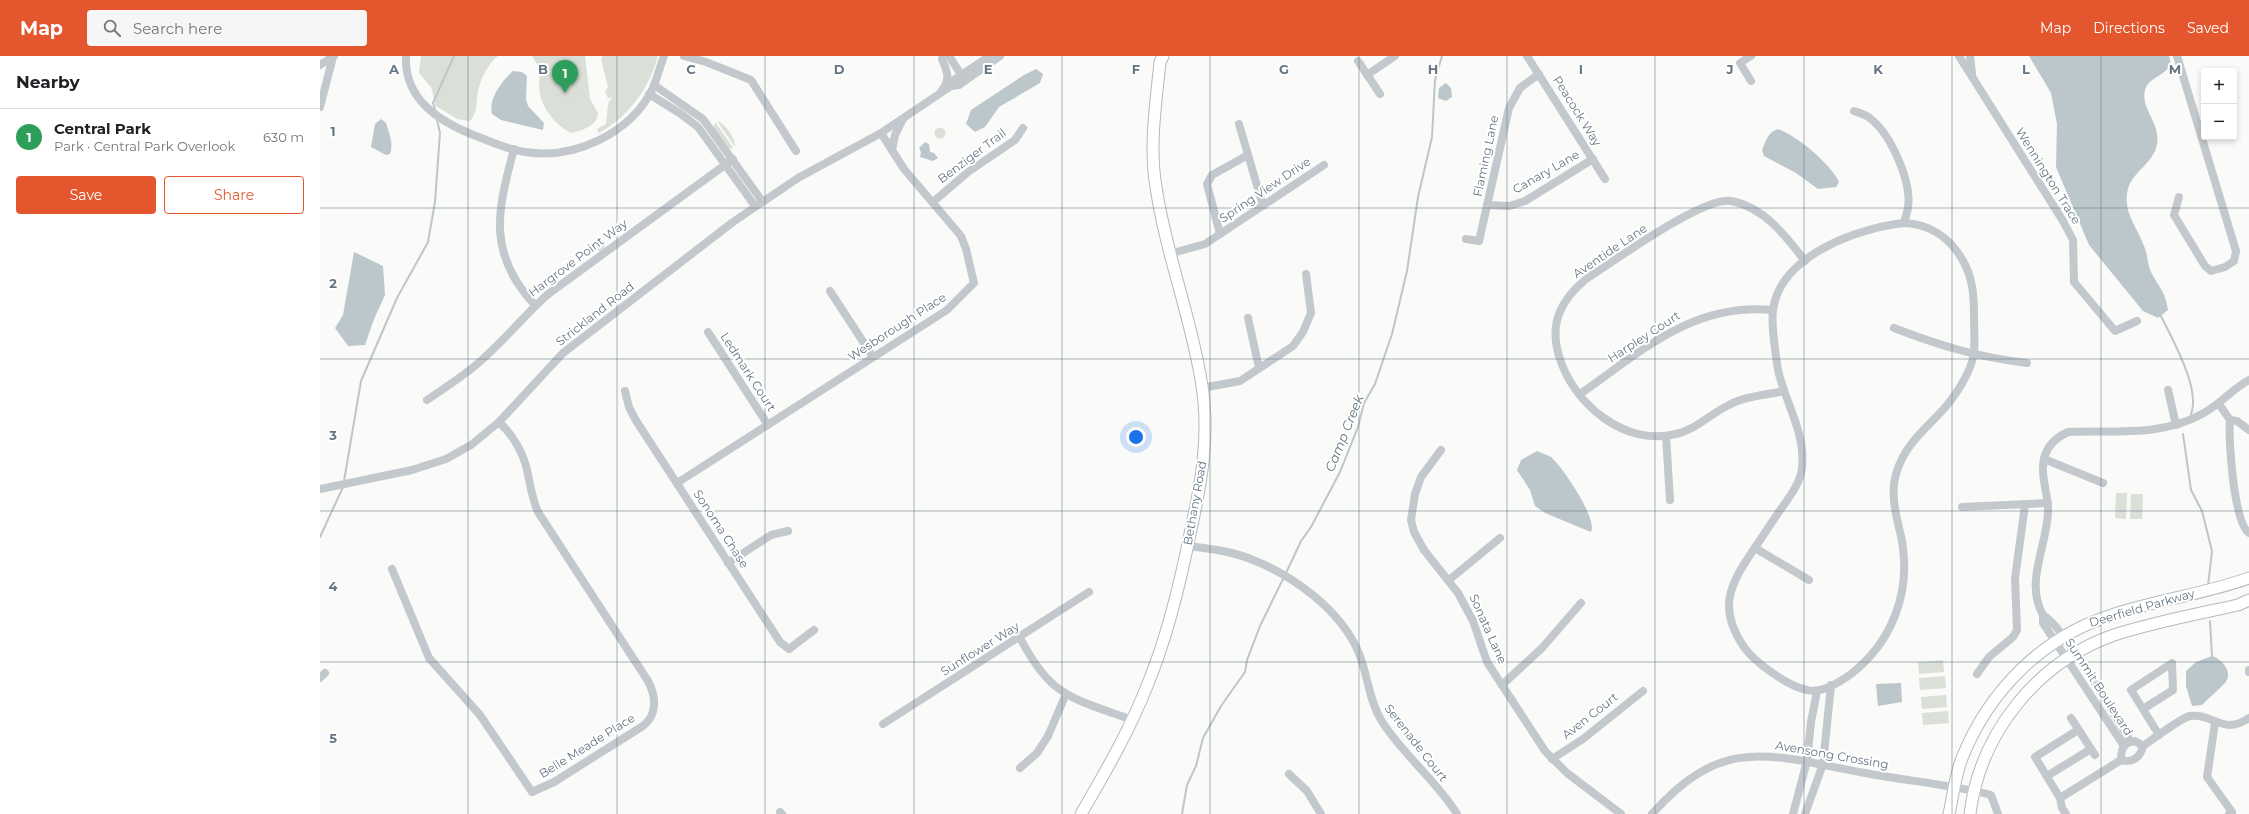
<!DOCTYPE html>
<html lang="en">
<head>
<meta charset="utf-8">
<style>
	:root { --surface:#fff; --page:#f6f6f6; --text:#202124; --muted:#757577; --line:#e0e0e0; --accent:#e4572e }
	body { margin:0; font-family:Montserrat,sans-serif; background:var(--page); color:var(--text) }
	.controls { position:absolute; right:12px; top:12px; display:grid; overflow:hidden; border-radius:4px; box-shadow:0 2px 6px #0003 }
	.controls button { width:36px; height:36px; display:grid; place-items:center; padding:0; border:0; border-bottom:1px solid var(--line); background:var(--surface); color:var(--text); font:20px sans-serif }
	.you { position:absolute; left:816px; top:381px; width:14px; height:14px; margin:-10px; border:3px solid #fff; border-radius:50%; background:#1a73e8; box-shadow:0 0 0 6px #1a73e833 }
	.badge { display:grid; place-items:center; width:26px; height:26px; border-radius:50%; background:var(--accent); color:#fff; font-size:13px; font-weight:700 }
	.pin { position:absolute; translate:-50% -33px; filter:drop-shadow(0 1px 2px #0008) }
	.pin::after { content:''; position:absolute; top:21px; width:14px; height:12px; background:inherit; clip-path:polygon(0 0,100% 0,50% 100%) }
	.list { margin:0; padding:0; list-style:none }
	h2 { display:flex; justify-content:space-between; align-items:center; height:52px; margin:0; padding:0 16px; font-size:17px }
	h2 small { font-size:13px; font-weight:400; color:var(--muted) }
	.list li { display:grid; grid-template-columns:26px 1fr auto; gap:12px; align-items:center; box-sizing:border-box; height:56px; padding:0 16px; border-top:1px solid var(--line) }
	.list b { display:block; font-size:15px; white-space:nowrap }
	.list p { margin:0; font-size:13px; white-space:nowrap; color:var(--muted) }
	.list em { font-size:13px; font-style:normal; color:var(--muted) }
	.actions { display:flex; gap:8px; padding:12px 16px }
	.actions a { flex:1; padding:9px 0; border:1px solid var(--accent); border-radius:4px; text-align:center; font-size:14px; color:var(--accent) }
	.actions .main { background:var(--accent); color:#fff }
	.icon { flex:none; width:22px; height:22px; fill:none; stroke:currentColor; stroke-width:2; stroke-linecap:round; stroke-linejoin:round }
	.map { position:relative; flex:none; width:1929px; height:758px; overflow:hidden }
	header { display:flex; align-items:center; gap:24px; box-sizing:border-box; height:56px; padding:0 20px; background:var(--accent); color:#fff }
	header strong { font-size:19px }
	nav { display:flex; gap:22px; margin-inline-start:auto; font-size:14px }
	.search { width:280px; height:36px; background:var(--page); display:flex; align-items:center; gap:10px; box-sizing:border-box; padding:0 14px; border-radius:4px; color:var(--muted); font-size:15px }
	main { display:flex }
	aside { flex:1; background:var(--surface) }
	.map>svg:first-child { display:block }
</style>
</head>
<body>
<header>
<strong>Map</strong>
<div class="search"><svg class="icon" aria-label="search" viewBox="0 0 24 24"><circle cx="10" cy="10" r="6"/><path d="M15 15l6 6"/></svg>Search here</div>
<nav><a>Map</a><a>Directions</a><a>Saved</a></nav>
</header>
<main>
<aside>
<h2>Nearby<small></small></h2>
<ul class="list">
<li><span class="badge" style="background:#2e9e5b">1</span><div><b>Central Park</b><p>Park · Central Park Overlook</p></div><em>630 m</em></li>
</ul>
<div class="actions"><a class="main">Save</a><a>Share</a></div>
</aside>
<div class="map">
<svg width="1929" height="758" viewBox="0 0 1929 758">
	<rect width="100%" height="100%" fill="#fafaf8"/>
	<g fill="#dadfd7">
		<path d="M101,0H178C168,7 161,23 158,35C156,46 158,56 150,65L137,63L116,50L111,31L99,17Z"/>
		<path d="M212,0H265L270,43L278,57C278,70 262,74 252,77C240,73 224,55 221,42C216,26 225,18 212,0Z"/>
		<path d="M283,0H338C329,33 309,60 279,77L277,73L286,68L288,48L292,41L288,42L285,36L288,31L281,3Z"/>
		<path d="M397,65C405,67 416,83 415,91Z"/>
		<polygon points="395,66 412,90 413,93 408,92 394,72"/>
		<circle cx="620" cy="77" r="5.5"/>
		<circle cx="279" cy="189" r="6"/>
		<polygon points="1796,437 1807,437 1806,463 1795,462"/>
		<polygon points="1811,438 1823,438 1822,463 1810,463"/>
		<polygon points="1623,604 1624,616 1599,618 1598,606"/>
		<polygon points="1625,620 1626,632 1600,634 1599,622"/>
		<polygon points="1626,639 1627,651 1602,653 1601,641"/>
		<polygon points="1628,655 1629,667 1603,669 1602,657"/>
	</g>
	<g fill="#bbc7cb">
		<path d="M1709,0H1849C1856,17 1832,19 1826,31C1818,52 1841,65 1837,88C1834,107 1813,115 1808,133C1802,156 1817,170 1824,190C1828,198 1827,208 1831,216C1839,232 1845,234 1848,254L1838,262L1823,255L1769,189L1736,111L1737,68L1731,37Z"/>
		<polygon points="716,13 723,18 720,27 679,51 665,71 655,76 646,68 651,54 704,19"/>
		<path d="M193,15L202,16L207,20L206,43L208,50L224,67L223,74L181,64L172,58C168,43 182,25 193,15Z"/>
		<polygon points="1126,27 1131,32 1132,41 1126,45 1118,42 1119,32"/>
		<path d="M61,63L66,67C69,77 74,88 70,98L66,99L51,91L55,68Z"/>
		<path d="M1458,73C1477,80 1510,107 1519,126L1516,131L1498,133L1476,117L1444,100L1442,94C1446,85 1448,76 1458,73Z"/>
		<polygon points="605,86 609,88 610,96 614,97 618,102 613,105 600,101 601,96 599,92"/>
		<polygon points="34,196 63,210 65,239 54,263 45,289 28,290 15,272 23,259"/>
		<path d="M1217,395C1221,397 1227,399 1231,401C1242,410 1278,463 1271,476L1225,457L1215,450L1210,434L1197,414L1201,404Z"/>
		<path d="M1892,600C1902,603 1914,617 1905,627C1898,634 1889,642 1882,649L1872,650L1866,630V615L1876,606Z"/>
		<polygon points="1581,627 1582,646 1558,650 1556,628"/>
	</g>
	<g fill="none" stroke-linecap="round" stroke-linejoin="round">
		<g stroke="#bbc7cb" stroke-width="2">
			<polyline points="115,53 113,47 134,0"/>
			<path d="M1841,260C1852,283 1881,333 1871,358"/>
			<polyline points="1863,378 1871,434 1882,455 1892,495 1888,530"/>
			<polyline points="24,425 41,325 77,242 108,186 115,146 120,77 117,64"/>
			<polyline points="0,481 23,431"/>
			<polyline points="966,517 981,485 991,471 1020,416 1038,371 1044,347 1055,328 1072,278 1087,215 1098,141 1112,81 1115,24 1122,0"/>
			<polyline points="1890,565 1892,600"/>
			<polyline points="862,758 867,729 876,710 883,682 901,650 925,616 927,604 940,570 964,521"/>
		</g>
		<g stroke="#b3babf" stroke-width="13">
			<g id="secondary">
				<path d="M761,758C786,715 811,672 829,625C848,578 860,528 870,478C881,429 890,381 882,330C872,263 846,199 836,131C829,90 836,47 840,6L843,0"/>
				<path d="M1629,758C1633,740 1635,720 1642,702C1669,635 1722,581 1792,559C1837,544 1884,538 1929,522"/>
				<path d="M1650,758C1660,677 1717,606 1794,579C1834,566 1877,558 1918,549L1929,544"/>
			</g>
		</g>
		<g stroke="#c3c8cc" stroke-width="8">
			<path d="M86,0C84,44 120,66 156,80C172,86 189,94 205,96C255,104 311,77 333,32C337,22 340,11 344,0"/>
			<polyline points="364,0 386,6 431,24 476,95"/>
			<polyline points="629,0 644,23"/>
			<polyline points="1207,0 1285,123"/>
			<polyline points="1431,0 1420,7 1431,25"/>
			<polyline points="1639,0 1743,165 1753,184 1754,226 1795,275 1817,265"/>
			<polyline points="1650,0 1652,17"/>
			<polyline points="1857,0 1916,195 1914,205 1905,211 1891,215 1885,210 1854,159 1859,141"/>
			<path d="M622,3C627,15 631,23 622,34"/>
			<polyline points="1038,5 1060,38"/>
			<polyline points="0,9 14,0"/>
			<polyline points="1047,19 1075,0"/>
			<polyline points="334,29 383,63 442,145"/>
			<polyline points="631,30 639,29 680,0"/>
			<polyline points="329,38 361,58 378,71 435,150"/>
			<polyline points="0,51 13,1"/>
			<path d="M1534,55C1540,57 1547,59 1551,63C1571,79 1592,126 1588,152C1587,157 1585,162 1584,167"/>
			<polyline points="919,68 943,150"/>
			<path d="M194,93C177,156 167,198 215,249"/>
			<polyline points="572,94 575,79 583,63"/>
			<polyline points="613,146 648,116 695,84 703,72"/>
			<polyline points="1167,149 1189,150 1205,145 1273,103"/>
			<path d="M1584,167C1609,168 1629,181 1642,203C1653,221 1654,240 1654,260C1654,272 1655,285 1654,296C1652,316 1633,344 1619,358C1602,376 1585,390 1577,415C1569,438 1577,462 1582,485C1591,537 1572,586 1531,618C1520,626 1501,638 1487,634C1468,630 1435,607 1424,591C1397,552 1410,528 1434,493C1443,480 1451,467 1461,453C1470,440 1480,428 1482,412C1486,377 1465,346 1458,314C1456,301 1451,266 1453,254C1460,200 1537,172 1584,167Z"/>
			<polyline points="900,178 887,128 892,119 928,99"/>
			<polyline points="1146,183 1159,185 1189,52 1200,32 1219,18"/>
			<polyline points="849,198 885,188 1004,109"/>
			<polyline points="510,235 553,301"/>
			<polyline points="928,262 939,312"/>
			<path d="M1574,272C1621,290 1657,301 1707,307"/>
			<polyline points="388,276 448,369"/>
			<polyline points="882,332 920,325 973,290 983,276 991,257 986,218"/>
			<polyline points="1848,334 1856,369"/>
			<polyline points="305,335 309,351 315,363 460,586 469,593 494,574"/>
			<path d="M1464,335C1446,339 1425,340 1409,349C1390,358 1377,373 1356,378C1305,391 1253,348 1239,300C1229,267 1241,244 1266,223C1293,206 1383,140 1411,145C1444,151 1466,180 1485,205"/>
			<path d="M1260,338C1322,295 1373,246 1453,254"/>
			<path d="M107,344C127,330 149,317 166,300C187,281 206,258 227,239L413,103"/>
			<polyline points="1899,348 1910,364"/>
			<path d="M1929,374L1917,365L1910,364C1908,383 1914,467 1929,477"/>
			<polyline points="1346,380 1350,444"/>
			<polyline points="1121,394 1101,421 1095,438 1091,464 1094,476 1104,494 1138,537 1153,565 1167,606 1225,695 1247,717 1301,758"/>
			<polyline points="1724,403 1783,427"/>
			<polyline points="357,427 627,254 654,227 646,193 641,180 584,113 561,77"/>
			<polyline points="0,433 92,414 126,403 151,389 179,366 243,297 413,166 478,122 561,77 631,30 635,23 670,0"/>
			<polyline points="1642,451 1728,447"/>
			<path d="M868,490C890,493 912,495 933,504C974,520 1020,554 1038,595C1048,618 1048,642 1061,664C1082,698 1116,724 1137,758"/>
			<polyline points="1435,492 1489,524"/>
			<polyline points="408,507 451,479 468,475"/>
			<path d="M72,513L109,602L160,659L212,736L234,726L323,670C338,658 336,640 328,625L218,456C212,443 210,428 207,414C203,396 192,378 179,366"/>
			<polyline points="1129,524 1180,482"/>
			<path d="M1723,559C1704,526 1728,488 1728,454C1728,436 1719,417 1725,399C1729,388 1737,381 1748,376C1794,374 1840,381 1882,358C1900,349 1912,333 1929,324"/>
			<path d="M700,582C709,599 719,616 734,629C753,646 789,655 812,664"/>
			<polyline points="1929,614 1929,616"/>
			<polyline points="1657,618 1669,601 1693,581 1697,574 1695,522 1705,449"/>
			<polyline points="0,622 5,617"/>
			<polyline points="1182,629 1222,592 1261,547"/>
			<polyline points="1823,653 1853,634 1852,607 1811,634 1839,679"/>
			<polyline points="1751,662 1775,699"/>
			<polyline points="1895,667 1887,721 1912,756 1909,758"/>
			<polyline points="563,668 769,536"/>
			<path d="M1804,690L1723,567V559C1743,569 1795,661 1811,686"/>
			<polyline points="1232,703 1263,683 1323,635"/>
			<path d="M1801,704C1801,694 1803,686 1815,685L1823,690"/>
			<polyline points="700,712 717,697 728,680 746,638"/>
			<polyline points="969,718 987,735 1001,758"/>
			<polyline points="1727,720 1771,693"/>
			<polyline points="1740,742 1715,701 1758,674"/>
			<polyline points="460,756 462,758"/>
			<path d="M1332,758C1404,677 1451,700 1545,717C1586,725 1630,728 1671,739L1678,758"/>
			<polyline points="1473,758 1487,705 1491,666 1497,635"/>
			<polyline points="1485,758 1503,708 1511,629"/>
			<path d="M1746,758L1742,752L1740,742L1801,704C1813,708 1821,700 1823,690C1833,683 1861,662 1870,660C1894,657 1903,680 1929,662"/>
		</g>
		<use href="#secondary" stroke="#fff" stroke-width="11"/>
	</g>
	<path fill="none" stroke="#657683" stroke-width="1" stroke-opacity="0.55" d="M148,0V758M297,0V758M445,0V758M594,0V758M742,0V758M890,0V758M1039,0V758M1187,0V758M1335,0V758M1484,0V758M1632,0V758M1781,0V758M0,152H1929M0,303H1929M0,455H1929M0,606H1929"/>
	<g text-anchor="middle" stroke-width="4" stroke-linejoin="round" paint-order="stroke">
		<g font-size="12" fill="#657683" stroke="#fff">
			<text transform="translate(1257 55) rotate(58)" y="4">Peacock Way</text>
			<text transform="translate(652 100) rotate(-37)" y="4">Benziger Trail</text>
			<text transform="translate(1166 100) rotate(-78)" y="4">Flaming Lane</text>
			<text transform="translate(1226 116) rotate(-30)" y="4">Canary Lane</text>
			<text transform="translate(1728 120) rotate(58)" y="4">Wennington Trace</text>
			<text transform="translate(945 134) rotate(-34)" y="4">Spring View Drive</text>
			<text transform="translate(1290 195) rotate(-34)" y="4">Aventide Lane</text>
			<text transform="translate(258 202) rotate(-37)" y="4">Hargrove Point Way</text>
			<text transform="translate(275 258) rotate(-38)" y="4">Strickland Road</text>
			<text transform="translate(577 271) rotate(-33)" y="4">Wesborough Place</text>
			<text transform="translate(1324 281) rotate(-33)" y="4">Harpley Court</text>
			<text transform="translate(428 316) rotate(57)" y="4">Ledmark Court</text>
			<text transform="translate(875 447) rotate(-80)" y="4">Bethany Road</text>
			<text transform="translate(401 473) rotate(57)" y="4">Sonoma Chase</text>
			<text transform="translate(1822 552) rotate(-16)" y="4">Deerfield Parkway</text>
			<text transform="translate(1168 573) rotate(66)" y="4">Sonata Lane</text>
			<text transform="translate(660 593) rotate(-32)" y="4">Sunflower Way</text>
			<text transform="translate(1779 631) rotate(57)" y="4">Summit Boulevard</text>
			<text transform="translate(1270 660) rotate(-38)" y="4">Aven Court</text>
			<text transform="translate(1096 687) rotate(52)" y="4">Serenade Court</text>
			<text transform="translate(267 690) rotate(-32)" y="4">Belle Meade Place</text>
			<text transform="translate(1512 699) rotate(10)" y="4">Avensong Crossing</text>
		</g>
		<g font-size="13" font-style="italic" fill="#60757c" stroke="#fff">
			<text transform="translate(1024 377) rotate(-68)" y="5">Camp Creek</text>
		</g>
	</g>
	<g font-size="13" text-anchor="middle" font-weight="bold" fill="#657683" stroke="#fff" stroke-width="4" stroke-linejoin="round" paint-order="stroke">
		<text x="74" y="18">A</text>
		<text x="223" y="18">B</text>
		<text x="371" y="18">C</text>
		<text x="519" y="18">D</text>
		<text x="668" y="18">E</text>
		<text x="816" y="18">F</text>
		<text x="964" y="18">G</text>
		<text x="1113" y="18">H</text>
		<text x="1261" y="18">I</text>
		<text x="1410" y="18">J</text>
		<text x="1558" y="18">K</text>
		<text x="1706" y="18">L</text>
		<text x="1855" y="18">M</text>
		<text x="13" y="80">1</text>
		<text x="13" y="232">2</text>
		<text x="13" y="384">3</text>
		<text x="13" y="535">4</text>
		<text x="13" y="687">5</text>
	</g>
</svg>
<div class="controls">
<button>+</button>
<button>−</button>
</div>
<div class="you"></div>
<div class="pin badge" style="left:245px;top:37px;background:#2e9e5b">1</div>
</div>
</main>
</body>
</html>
